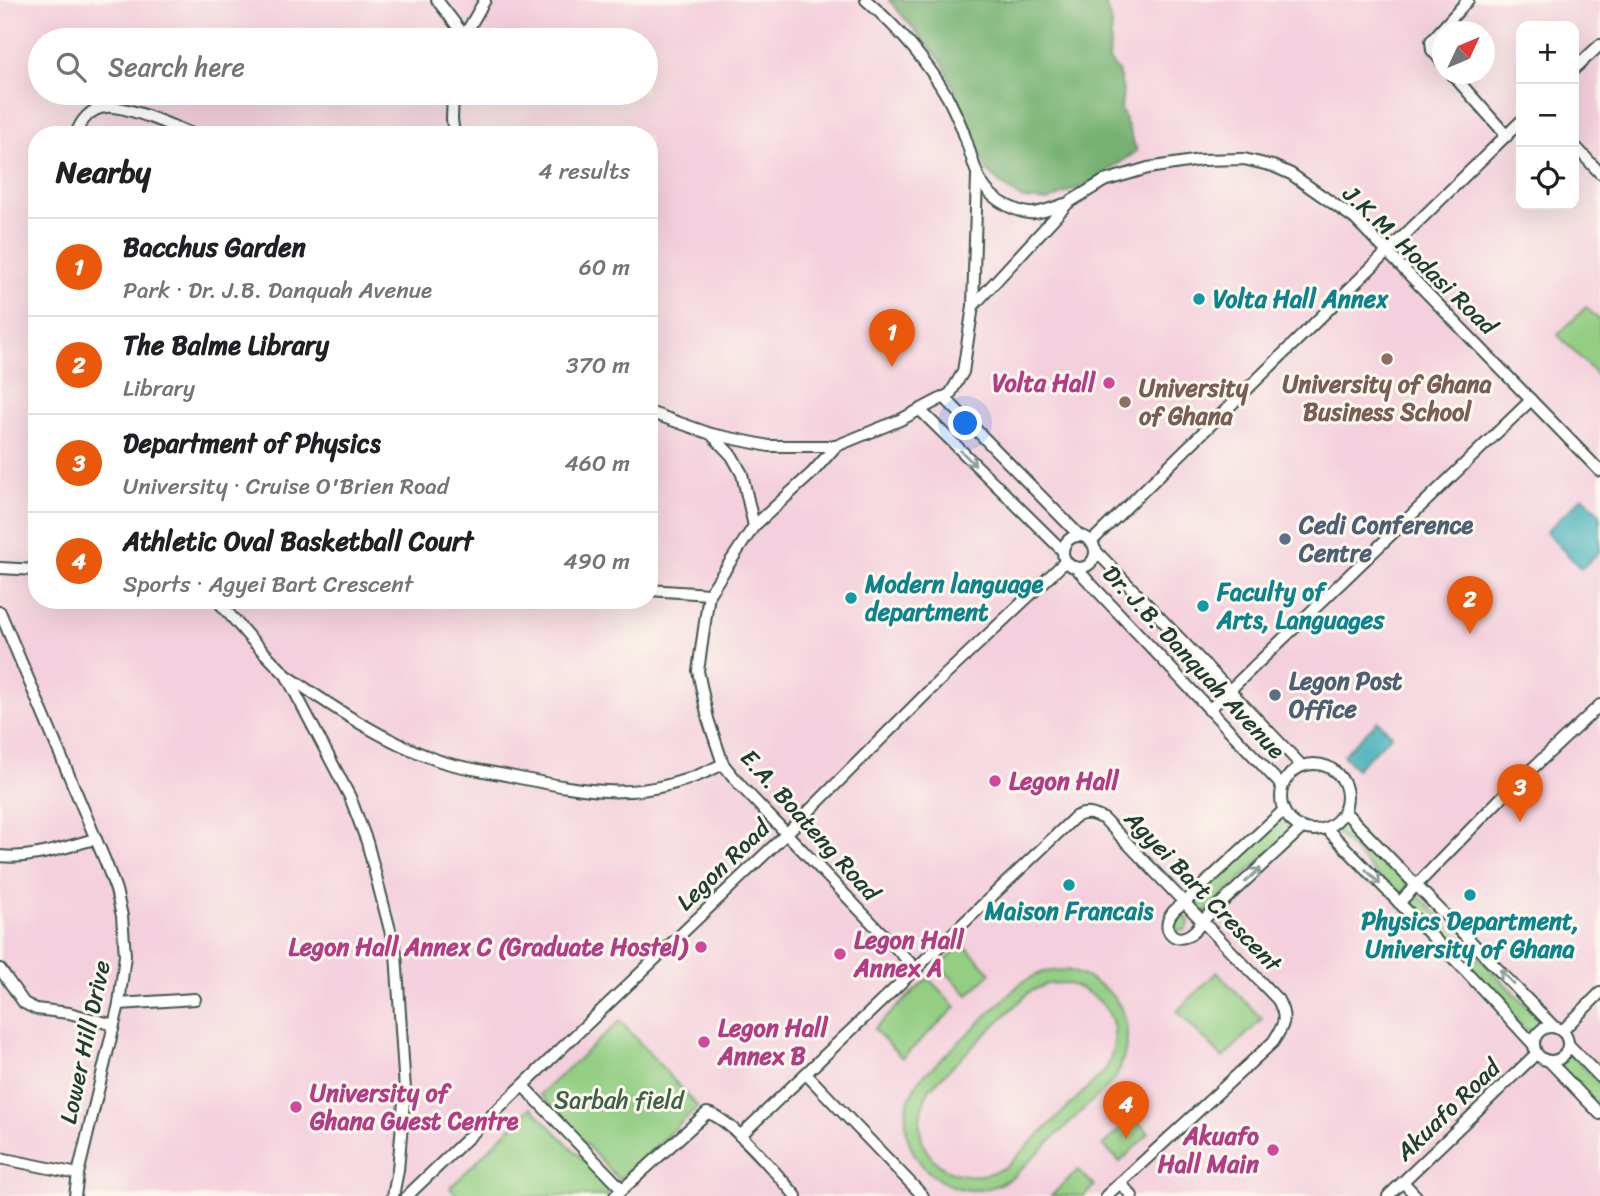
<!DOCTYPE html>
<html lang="en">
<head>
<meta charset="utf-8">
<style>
	:root { --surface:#fff; --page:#f6f6f6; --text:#202124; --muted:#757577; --line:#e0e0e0; --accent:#ea580c }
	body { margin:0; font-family:Sriracha,sans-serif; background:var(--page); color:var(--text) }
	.controls { position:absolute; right:21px; top:21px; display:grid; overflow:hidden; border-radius:14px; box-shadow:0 7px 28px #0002 }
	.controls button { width:63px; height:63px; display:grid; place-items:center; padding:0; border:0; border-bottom:2px solid var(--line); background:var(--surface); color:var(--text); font:35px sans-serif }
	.compass { position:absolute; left:1432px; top:21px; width:63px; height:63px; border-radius:50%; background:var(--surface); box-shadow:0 7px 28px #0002; rotate:46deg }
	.you { position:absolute; left:966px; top:424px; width:24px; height:24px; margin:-18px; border:5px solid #fff; border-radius:50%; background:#1a73e8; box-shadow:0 0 0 10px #1a73e833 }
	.badge { display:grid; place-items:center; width:46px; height:46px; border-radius:50%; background:var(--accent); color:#fff; font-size:23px; font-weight:700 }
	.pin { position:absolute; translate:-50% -58px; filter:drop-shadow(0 2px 4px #0008) }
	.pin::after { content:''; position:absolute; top:37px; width:24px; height:21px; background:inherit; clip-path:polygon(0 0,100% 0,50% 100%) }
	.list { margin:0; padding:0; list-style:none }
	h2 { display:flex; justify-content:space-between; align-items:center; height:91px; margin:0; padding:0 28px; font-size:30px }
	h2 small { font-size:23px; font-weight:400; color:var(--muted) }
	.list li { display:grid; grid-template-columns:46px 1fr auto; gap:21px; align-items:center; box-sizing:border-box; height:98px; padding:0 28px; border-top:2px solid var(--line) }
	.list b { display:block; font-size:26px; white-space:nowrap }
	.list p { margin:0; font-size:23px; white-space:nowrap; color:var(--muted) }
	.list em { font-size:23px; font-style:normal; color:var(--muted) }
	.icon { flex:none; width:38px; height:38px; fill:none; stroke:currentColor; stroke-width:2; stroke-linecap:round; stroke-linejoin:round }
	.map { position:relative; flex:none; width:1600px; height:1196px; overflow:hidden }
	.search { position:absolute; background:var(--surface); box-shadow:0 7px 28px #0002; left:28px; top:28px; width:630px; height:77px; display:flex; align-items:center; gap:18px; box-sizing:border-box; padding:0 24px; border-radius:38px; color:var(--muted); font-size:26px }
	.panel { position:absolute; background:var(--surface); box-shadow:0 7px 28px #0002; left:28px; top:126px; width:630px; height:483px; border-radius:28px }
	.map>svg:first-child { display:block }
</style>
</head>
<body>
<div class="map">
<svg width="1600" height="1196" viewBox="0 0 1600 1196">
	<rect width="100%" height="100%" fill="#fbf7ec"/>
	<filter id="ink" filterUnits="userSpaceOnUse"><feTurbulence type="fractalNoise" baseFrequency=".0143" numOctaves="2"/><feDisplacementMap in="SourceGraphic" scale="14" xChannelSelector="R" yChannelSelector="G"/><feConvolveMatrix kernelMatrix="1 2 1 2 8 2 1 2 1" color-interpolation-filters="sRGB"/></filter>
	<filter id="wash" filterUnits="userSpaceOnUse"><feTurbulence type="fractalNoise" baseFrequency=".00686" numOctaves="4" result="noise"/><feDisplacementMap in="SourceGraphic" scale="28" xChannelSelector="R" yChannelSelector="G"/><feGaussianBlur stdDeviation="1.57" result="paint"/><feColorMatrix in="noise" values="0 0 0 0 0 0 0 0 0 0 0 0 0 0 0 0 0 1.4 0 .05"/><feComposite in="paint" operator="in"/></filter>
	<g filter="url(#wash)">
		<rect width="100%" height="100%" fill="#f6e8d2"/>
		<path fill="#f4cfdd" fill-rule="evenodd" d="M0,0H1600V1196H0ZM1521,26H1574V205H1521ZM1442,32H1484V74H1442ZM40,40H646V93H40ZM37,135H649V600H37Z"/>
		<g fill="#93ce83" stroke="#59865c" stroke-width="2" fill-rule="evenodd">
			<polygon points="1586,307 1600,321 1600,378 1558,335"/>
			<polygon points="1345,820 1406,881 1406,890 1402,894 1396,895 1334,830 1338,822"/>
			<polygon points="1279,821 1287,823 1289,829 1288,834 1203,914 1197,914 1191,901"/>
			<polygon points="1413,894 1417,894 1471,948 1470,959 1462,961 1406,907 1406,900"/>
			<circle cx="1181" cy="923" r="8"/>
			<polygon points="963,944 991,973 968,995 940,966"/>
			<polygon points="1479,958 1539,1018 1537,1028 1532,1031 1526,1030 1468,968 1473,959"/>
			<path d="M1067,970C1124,987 1141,1026 1115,1079L1013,1177C1000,1184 987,1191 971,1190C927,1187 895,1143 909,1100C911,1093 916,1086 919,1080L1022,982L1043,972ZM1066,983C1111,997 1126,1029 1105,1071L1006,1167C947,1196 898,1146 930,1088L1029,992L1047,984Z"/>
			<polygon points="1217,972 1262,1019 1223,1058 1177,1011"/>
			<polygon points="928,978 956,1007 902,1058 874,1029"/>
			<polygon points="620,1021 698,1107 619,1180 540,1094"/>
			<polygon points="1571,1054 1600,1083 1600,1107 1561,1068 1562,1058"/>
			<polygon points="531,1107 613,1190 607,1196 458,1196 450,1188"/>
			<polygon points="1133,1116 1149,1133 1120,1162 1103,1145"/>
			<polygon points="1078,1170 1094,1186 1084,1196 1051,1196"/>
		</g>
		<polygon fill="#76b171" stroke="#4a7752" stroke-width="2" points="889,0 1104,0 1112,24 1109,60 1118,71 1123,91 1121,108 1137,151 1091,182 1047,201 1023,199 1002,185 986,170 967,118 942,62"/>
		<g fill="#3dadb9" stroke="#2e7576" stroke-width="2">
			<polygon points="1583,496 1600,514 1600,551 1581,569 1546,532"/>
			<polygon points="1378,721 1392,735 1356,769 1343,755"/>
		</g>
	</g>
	<g filter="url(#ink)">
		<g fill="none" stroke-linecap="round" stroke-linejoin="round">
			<g stroke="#3f574c" stroke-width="14">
				<g id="street">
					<polyline points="437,0 464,35"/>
					<path d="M866,0C898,28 927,61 948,98C954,110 961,124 965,137C976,168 976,190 1008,206C1016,210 1026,214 1034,213C1044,212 1055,207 1065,204"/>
					<polyline points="462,40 485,0"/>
					<polyline points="1442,62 1432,50 1431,41 1468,0"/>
					<polyline points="1574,69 1600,45"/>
					<polyline points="1452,74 1507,136"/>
					<polyline points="453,93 452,119 454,135"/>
					<path d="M76,135C80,121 91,108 106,107C127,105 174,127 195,135"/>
					<polyline points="1574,145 1600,173"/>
					<polyline points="973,306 1068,203 1104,181 1148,168 1200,160 1244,159 1273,166 1291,174 1355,219 1600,471"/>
					<polyline points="944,397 1079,535"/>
					<polyline points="920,410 1063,551"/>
					<polyline points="649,412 711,434 769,446 836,446 900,420 950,394 963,372 973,306 977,176"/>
					<polyline points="711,434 732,456 742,474 754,526"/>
					<polyline points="836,446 812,473 754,526 709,594 698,671 708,719 723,764 740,785 917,970"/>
					<circle cx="1079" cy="552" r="16"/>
					<polyline points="1091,542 1521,121"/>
					<polyline points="1095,550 1302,766"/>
					<polyline points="1075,567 1282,786"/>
					<polyline points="0,568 37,570"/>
					<polyline points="649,590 709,594"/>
					<polyline points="217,600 250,638 286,675 350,797 367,842 396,953 405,1090 398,1170 393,1196"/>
					<polyline points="0,612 106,863 116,890 122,916 125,955 119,1004 78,1174 75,1196"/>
					<path d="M289,677C335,709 384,741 437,760C460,768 486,771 510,776C592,793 645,804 723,764"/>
					<polyline points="1209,710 1531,400"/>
					<circle cx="1314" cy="797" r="33"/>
					<path d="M1283,811L1184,903C1147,925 1181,958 1202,921L1302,828"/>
					<polyline points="1344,811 1554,1027"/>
					<polyline points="1326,828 1463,968 1534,1045"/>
					<path d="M0,856C32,860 64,847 95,839"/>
					<polyline points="1399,903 1503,796 1600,705"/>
					<polyline points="0,969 24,1003 36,1009 69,1013 114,1025"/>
					<polyline points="119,1004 195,999"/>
					<circle cx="1551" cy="1044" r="17"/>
					<polyline points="1562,1031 1600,993"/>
					<polyline points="1568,1044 1600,1077"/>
					<polyline points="1549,1061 1600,1114"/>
					<polyline points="807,1075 923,1196"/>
					<polyline points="523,1086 622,1189"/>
					<path d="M740,1136L1075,817C1086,811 1093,814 1104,819L1278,1000C1288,1019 1284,1025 1273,1042L1106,1196"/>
					<polyline points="0,1158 78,1174"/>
					<polyline points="1403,1182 1416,1196"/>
					<polyline points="1120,1183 1132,1196"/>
					<polyline points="407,1196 786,834 940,680 1066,561"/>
					<path d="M615,1196L707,1113C729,1116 779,1177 796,1196"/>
					<polyline points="1388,1196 1536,1054"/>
				</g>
			</g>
			<use href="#street" stroke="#fff" stroke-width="10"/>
		</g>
		<defs><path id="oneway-shaft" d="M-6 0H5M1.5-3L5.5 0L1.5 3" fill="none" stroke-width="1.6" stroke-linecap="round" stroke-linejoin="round" transform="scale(1.75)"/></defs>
		<g stroke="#8f9e9a">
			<use href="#oneway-shaft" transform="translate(968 458) rotate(45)"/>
			<use href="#oneway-shaft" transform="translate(1253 875) rotate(-42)"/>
			<use href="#oneway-shaft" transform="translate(1373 877) rotate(46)"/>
			<use href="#oneway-shaft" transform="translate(1507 977) rotate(-133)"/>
		</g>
	</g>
	<g fill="#0f9aa8" stroke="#fbf7ec" stroke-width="2.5">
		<circle cx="1199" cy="299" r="7"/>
		<circle cx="851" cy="598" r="7"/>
		<circle cx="1203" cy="606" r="7"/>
		<circle cx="1069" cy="885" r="7"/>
		<circle cx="1470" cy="895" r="7"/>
	</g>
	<g fill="#8d6e63" stroke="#fbf7ec" stroke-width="2.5">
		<circle cx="1387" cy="359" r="7"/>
		<circle cx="1125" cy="402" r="7"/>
	</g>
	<g fill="#d1479c" stroke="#fbf7ec" stroke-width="2.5">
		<circle cx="1109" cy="383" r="7"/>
		<circle cx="995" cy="781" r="7"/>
		<circle cx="701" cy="947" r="7"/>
		<circle cx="840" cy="954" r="7"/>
		<circle cx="704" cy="1042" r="7"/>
		<circle cx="296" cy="1107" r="7"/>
		<circle cx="1273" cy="1150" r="7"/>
	</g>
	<g fill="#5c6f8a" stroke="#fbf7ec" stroke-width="2.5">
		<circle cx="1285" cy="539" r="7"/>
		<circle cx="1275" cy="695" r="7"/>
	</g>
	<g text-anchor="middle" stroke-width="6" stroke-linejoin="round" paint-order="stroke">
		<g font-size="24" fill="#1f3d34" stroke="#fbf7ec">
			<text transform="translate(1420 260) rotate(44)" y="8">J.K.M. Hodasi Road</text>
			<text transform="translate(1194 662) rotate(47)" y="8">Dr. J.B. Danquah Avenue</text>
			<text transform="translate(810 825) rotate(48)" y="8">E.A. Boateng Road</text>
			<text transform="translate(723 865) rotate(-44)" y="8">Legon Road</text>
			<text transform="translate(1203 891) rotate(46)" y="8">Agyei Bart Crescent</text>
			<text transform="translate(85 1042) rotate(-78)" y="8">Lower Hill Drive</text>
			<text transform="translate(1448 1110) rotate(-44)" y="8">Akuafo Road</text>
		</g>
		<g font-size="24" font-weight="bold" fill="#0d838f" stroke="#fbf7ec" text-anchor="start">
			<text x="1213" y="307">Volta Hall Annex</text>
			<text x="865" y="592">Modern language<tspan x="865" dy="28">department</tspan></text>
			<text x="1217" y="600">Faculty of<tspan x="1217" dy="28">Arts, Languages</tspan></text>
			<text x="1069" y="919" text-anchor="middle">Maison Francais</text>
			<text x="1470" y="929" text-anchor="middle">Physics Department,<tspan x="1470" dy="28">University of Ghana</tspan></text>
		</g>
		<g font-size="24" font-weight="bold" fill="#b23c85" stroke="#fbf7ec" text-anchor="start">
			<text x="1095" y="391" text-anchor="end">Volta Hall</text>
			<text x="1009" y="789">Legon Hall</text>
			<text x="854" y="948">Legon Hall<tspan x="854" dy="28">Annex A</tspan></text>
			<text x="687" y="955" text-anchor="end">Legon Hall Annex C (Graduate Hostel)</text>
			<text x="718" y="1036">Legon Hall<tspan x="718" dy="28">Annex B</tspan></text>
			<text x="310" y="1101">University of<tspan x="310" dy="28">Ghana Guest Centre</tspan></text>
			<text x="1259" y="1144" text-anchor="end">Akuafo<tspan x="1259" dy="28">Hall Main</tspan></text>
		</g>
		<g font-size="24" font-weight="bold" fill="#785e54" stroke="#fbf7ec">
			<text x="1387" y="392">University of Ghana<tspan x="1387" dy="28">Business School</tspan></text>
			<text x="1139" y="396" text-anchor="start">University<tspan x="1139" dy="28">of Ghana</tspan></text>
		</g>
		<g font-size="24" font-weight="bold" fill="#4e5e75" stroke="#fbf7ec" text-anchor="start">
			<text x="1299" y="533">Cedi Conference<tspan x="1299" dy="28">Centre</tspan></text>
			<text x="1289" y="689">Legon Post<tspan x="1289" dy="28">Office</tspan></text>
		</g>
		<g font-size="24" fill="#3c6148" stroke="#fbf7ec">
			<text x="619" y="1108">Sarbah field</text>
		</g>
	</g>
</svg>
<div class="controls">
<button>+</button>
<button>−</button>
<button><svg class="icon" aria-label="locate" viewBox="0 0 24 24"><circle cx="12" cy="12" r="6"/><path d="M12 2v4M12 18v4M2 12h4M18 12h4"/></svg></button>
</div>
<svg class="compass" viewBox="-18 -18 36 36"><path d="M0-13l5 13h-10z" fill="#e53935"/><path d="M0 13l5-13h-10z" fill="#757577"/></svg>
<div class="you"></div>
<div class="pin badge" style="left:892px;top:367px">1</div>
<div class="pin badge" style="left:1470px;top:634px">2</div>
<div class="pin badge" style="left:1520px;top:822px">3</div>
<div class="pin badge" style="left:1126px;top:1139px">4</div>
<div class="search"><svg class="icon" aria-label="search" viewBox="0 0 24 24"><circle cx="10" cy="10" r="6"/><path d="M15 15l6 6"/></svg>Search here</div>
<section class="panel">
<h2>Nearby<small>4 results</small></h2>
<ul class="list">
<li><span class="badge">1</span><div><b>Bacchus Garden</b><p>Park · Dr. J.B. Danquah Avenue</p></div><em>60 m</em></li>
<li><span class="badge">2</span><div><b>The Balme Library</b><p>Library</p></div><em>370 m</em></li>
<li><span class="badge">3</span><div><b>Department of Physics</b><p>University · Cruise O'Brien Road</p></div><em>460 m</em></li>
<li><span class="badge">4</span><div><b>Athletic Oval Basketball Court</b><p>Sports · Agyei Bart Crescent</p></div><em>490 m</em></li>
</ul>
</section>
</div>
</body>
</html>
